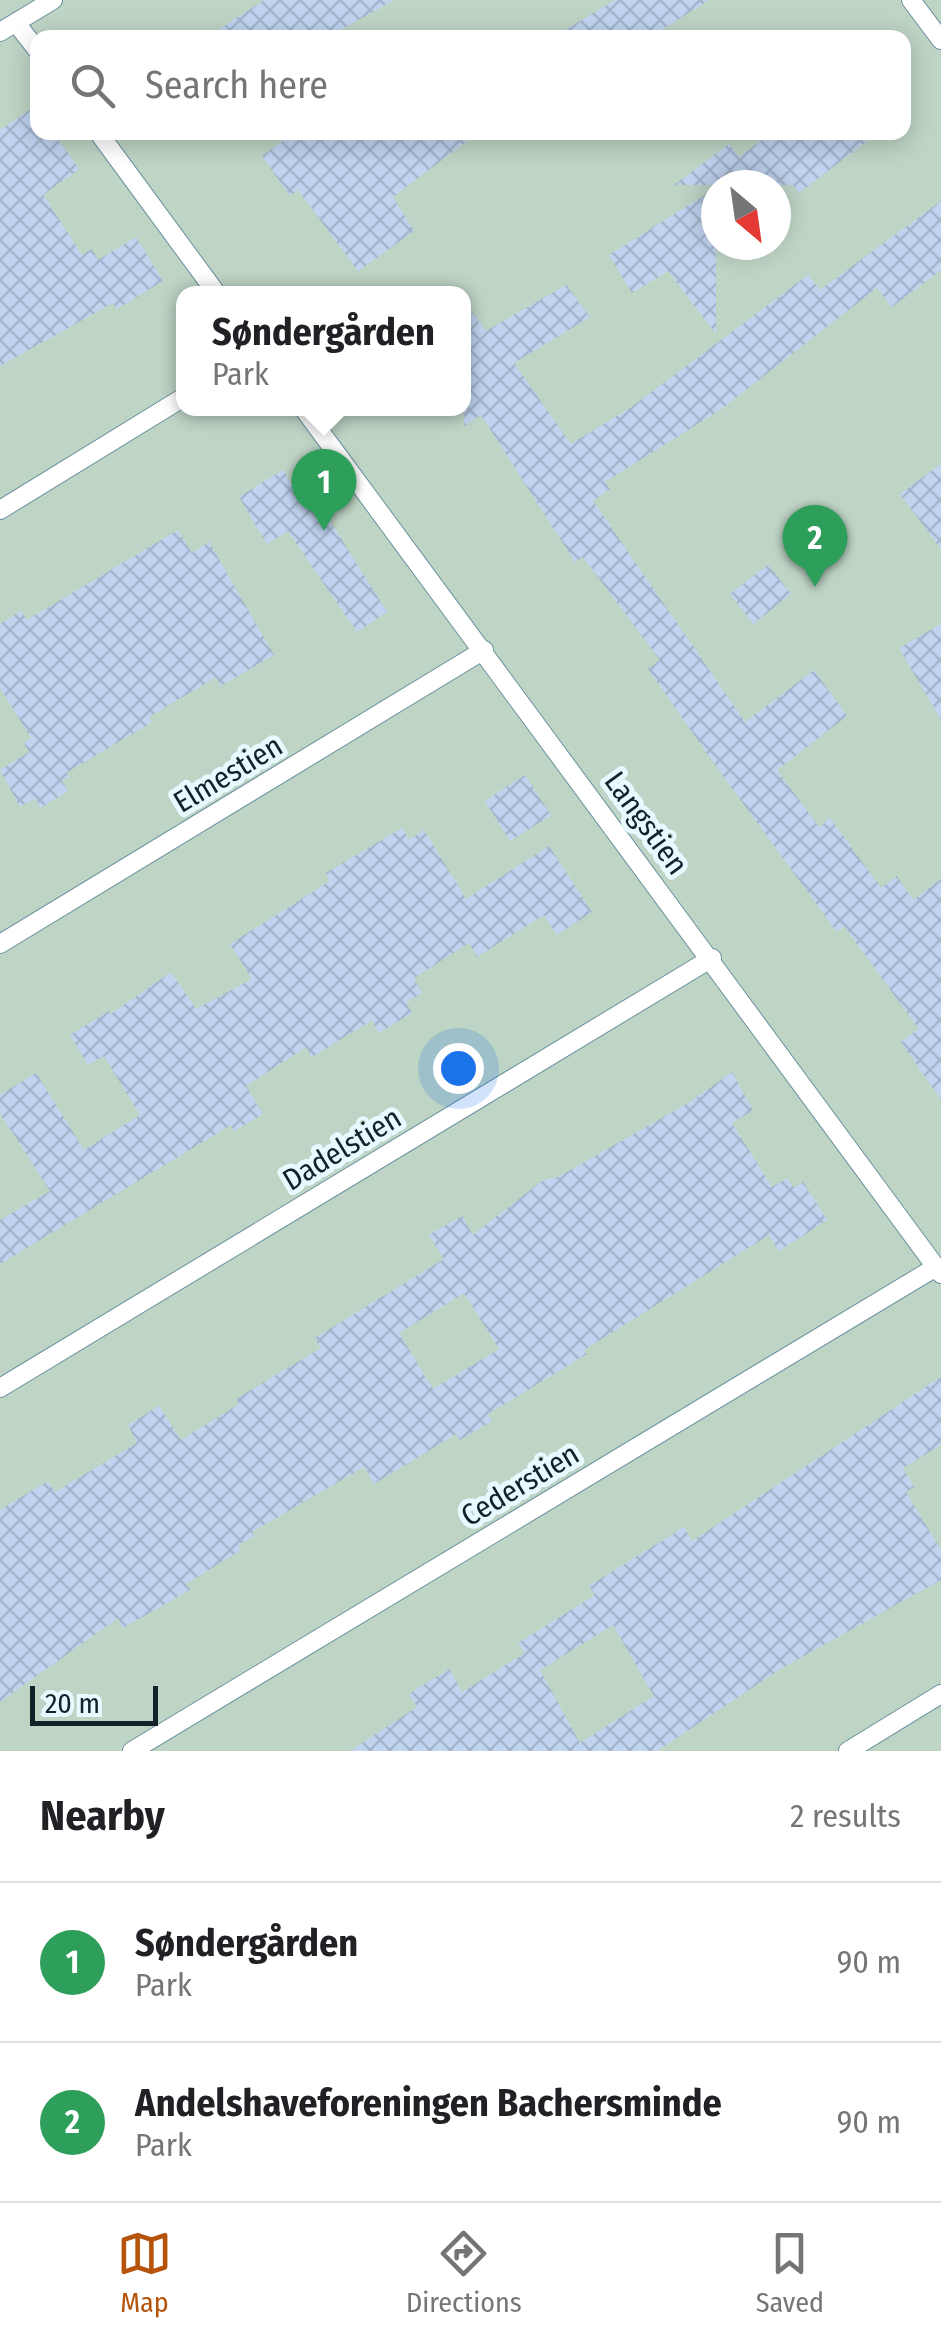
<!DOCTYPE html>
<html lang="en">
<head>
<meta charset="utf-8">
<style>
	:root { --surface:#fff; --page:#f2f2f2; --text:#202124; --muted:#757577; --line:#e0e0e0; --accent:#b45309 }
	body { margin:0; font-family:"Fira Sans Condensed",sans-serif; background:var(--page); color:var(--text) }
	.compass { position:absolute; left:701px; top:170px; width:90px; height:90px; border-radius:50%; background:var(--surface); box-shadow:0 5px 25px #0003; rotate:151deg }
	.scale { position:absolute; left:30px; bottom:25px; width:128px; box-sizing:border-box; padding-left:10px; border:5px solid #122228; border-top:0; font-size:28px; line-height:35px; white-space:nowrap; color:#122228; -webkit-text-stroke:8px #e8f9ff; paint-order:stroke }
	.you { position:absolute; left:458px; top:1068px; width:35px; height:35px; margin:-25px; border:8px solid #fff; border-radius:50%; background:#1a73e8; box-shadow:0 0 0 15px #1a73e833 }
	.badge { display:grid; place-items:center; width:65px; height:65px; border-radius:50%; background:var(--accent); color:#fff; font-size:32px; font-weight:700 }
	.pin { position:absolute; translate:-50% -82px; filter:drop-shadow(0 2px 5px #0008) }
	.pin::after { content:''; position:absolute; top:52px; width:35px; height:30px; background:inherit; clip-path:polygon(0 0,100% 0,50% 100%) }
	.popup { position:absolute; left:176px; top:286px; width:295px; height:130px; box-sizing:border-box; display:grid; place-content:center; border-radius:20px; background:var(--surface); filter:drop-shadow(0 2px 8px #0005); font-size:32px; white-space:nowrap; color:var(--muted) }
	.popup b { font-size:38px; color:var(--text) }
	.popup::after { content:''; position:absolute; left:50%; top:100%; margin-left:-20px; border:20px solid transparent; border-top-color:var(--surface) }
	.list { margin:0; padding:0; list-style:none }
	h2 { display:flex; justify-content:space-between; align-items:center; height:130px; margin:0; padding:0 40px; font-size:42px }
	h2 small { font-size:32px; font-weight:400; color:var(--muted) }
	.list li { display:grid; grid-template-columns:65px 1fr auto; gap:30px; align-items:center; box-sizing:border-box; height:160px; padding:0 40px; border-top:2px solid var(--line) }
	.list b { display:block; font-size:38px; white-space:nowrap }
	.list p { margin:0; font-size:32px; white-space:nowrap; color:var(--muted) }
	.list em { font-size:32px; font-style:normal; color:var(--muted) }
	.icon { flex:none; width:55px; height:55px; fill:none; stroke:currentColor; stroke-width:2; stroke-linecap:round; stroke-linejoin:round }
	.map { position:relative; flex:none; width:941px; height:1751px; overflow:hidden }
	.search { position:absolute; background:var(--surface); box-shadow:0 5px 25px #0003; left:30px; right:30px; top:30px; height:110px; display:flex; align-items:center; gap:25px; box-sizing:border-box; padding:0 35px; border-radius:20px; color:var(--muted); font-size:38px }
	.sheet { height:450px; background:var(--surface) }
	nav { display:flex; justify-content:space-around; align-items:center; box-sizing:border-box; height:140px; border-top:2px solid var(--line); background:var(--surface); font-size:28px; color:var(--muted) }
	nav a { display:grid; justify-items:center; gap:5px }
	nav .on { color:var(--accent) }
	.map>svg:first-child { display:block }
</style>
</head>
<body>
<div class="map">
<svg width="941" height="1751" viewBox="0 0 941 1751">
	<defs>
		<pattern id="building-cross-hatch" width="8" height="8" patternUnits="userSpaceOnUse" patternTransform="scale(2.5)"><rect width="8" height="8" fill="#c0d4f0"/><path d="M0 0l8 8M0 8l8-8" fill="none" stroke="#a4b6ce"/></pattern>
	</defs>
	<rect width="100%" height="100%" fill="#cdeefb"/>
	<path fill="#bed4c5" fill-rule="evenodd" d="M0,0H941V1751H0ZM38,38H904V132H38ZM716,185H776V245H716ZM184,294H464V408H184Z"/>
	<g fill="url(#building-cross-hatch)" fill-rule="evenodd">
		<polygon points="264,0 394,0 326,38 206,38"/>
		<polygon points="615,0 709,0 649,38 552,38"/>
		<polygon points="34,107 38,132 53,132 79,169 43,195 82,255 92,249 98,260 136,237 163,281 117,309 113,303 0,366 0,130"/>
		<polygon points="295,132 479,132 393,197 414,231 358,271 298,190 290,196 262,156"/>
		<polygon points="773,132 879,132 799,193 793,185 674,185 729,144 739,157"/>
		<polygon points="716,188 716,334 668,271 632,293 609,255"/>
		<polygon points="941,201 941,270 892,307 877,288 720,410 605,482 610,489 593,501 745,722 814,670 847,716 777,770 819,827 830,818 881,888 897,876 913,900 941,879 941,1100 901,1042 919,1029 844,926 837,932 718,769 648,669 660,660 583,557 575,562 481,415 464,426 464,301 486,331 566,285 590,317 514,363 571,444 630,408 808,275 820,290"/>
		<polygon points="941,464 941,549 900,494"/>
		<polygon points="283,470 307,509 318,502 387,612 357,632 288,531 267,544 239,497"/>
		<polygon points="178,530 192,553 209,542 274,655 221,686 216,677 149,717 152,722 66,773 69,777 62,781 68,791 40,808 35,798 20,807 0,770 29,752 24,743 31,738 0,688 0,624 21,611 27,620"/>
		<polygon points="768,565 791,594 753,624 730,594"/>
		<polygon points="941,624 941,720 899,648"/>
		<polygon points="525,775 551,815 510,841 485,801"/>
		<polygon points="402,828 409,840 424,830 466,899 549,846 592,912 557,935 544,915 477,957 469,943 414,978 422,993 406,1002 412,1013 379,1033 372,1020 312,1057 306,1047 246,1086 263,1114 234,1131 231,1125 0,1264 0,1220 50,1191 0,1113 0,1095 36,1073 84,1150 140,1115 104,1056 88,1065 70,1035 109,1011 111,1014 171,972 196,1009 252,979 230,944 330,881 326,873"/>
		<path d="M732,1072L753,1110L732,1123L772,1187L787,1178L794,1188L803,1182L827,1220L779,1251L769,1235L584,1350L587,1354L488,1414L492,1421L460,1440L456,1434L374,1484L364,1467L252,1532L254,1536L238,1545L241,1550L186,1584L190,1590L123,1628L118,1618L0,1702V1510L48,1481L55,1492L137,1443L128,1425L159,1406L181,1440L239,1404L236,1399L321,1348L315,1338L444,1259L429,1235L462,1216L473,1235L543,1180L558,1177L690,1102ZM464,1293L499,1349L433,1389L399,1333Z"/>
		<path d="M941,1377V1445L903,1468L914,1487L906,1492L941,1550V1580L782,1668L657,1751H350L417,1707L409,1694L449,1669L462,1692L525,1653L518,1643L595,1595L589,1586L684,1527L692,1541ZM613,1625L654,1696L580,1743L540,1670Z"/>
	</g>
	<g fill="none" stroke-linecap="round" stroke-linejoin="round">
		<g stroke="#69909f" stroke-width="20">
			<g id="lane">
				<polyline points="911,0 941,40"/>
				<polyline points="16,23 38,51"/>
				<polyline points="0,32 53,0"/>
				<polyline points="98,132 217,294"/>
				<polyline points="303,408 941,1274"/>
				<polyline points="0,510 184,397"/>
				<polyline points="0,944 484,650"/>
				<polyline points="0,1388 712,958"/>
				<polyline points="132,1751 936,1267"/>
				<polyline points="848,1751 941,1694"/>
			</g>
		</g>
		<use href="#lane" stroke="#fff" stroke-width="18"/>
	</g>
	<g text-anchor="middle" stroke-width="10" stroke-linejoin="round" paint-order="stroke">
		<g font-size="30" fill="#122228" stroke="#e8f9ff">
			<text transform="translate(228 774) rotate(-31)" y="10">Elmestien</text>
			<text transform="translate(646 823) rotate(54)" y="10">Langstien</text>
			<text transform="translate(342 1149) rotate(-31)" y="10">Dadelstien</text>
			<text transform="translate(520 1485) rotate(-31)" y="10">Cederstien</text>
		</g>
	</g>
</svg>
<svg class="compass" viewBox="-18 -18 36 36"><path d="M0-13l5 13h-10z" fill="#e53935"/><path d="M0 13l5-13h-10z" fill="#757577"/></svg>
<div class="scale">20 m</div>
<div class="you"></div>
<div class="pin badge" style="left:324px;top:531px;background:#2e9e5b">1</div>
<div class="popup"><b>Søndergården</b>Park</div>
<div class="pin badge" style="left:815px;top:587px;background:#2e9e5b">2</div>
<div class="search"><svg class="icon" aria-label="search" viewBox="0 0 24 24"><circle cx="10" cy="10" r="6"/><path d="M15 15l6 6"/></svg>Search here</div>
</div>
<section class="sheet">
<h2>Nearby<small>2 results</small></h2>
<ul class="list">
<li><span class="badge" style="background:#2e9e5b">1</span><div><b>Søndergården</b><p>Park</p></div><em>90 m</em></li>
<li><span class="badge" style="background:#2e9e5b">2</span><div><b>Andelshaveforeningen Bachersminde</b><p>Park</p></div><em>90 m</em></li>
</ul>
</section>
<nav>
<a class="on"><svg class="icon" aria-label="map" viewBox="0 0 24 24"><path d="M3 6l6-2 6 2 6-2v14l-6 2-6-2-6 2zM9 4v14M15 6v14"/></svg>Map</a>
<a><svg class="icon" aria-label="directions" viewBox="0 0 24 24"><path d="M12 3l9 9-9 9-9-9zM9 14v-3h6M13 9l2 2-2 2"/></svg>Directions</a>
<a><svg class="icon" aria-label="saved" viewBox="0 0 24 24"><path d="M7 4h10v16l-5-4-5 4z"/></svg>Saved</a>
</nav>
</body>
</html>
